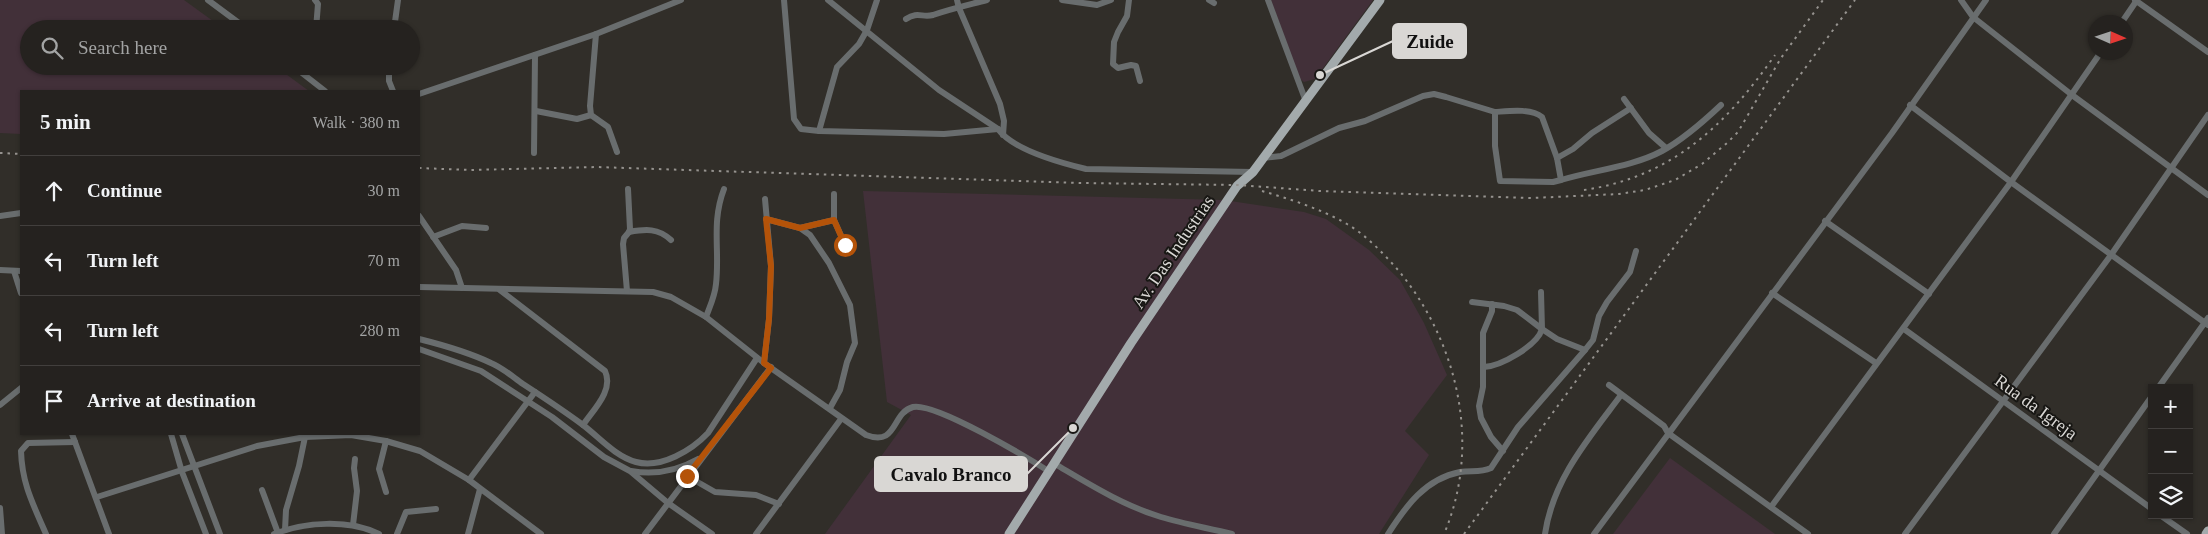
<!DOCTYPE html>
<html lang="en">
<head>
<meta charset="utf-8">
<style>
	:root { --surface:#25221f; --page:#2d2a28; --text:#f1f3f6; --muted:#a3a4a4; --line:#423f3d }
	body { margin:0; font-family:Georgia,serif; background:var(--page); color:var(--text) }
	.controls { position:absolute; right:15px; bottom:15px; display:grid; overflow:hidden; border-radius:0px; box-shadow:0 1px 4px #0004 }
	.controls button { width:45px; height:45px; display:grid; place-items:center; padding:0; border:0; border-bottom:1px solid var(--line); background:var(--surface); color:var(--text); font:25px sans-serif }
	.compass { position:absolute; left:2088px; top:15px; width:45px; height:45px; border-radius:50%; background:var(--surface); box-shadow:0 1px 4px #0004; rotate:93deg }
	.stop { position:absolute; width:15px; height:15px; margin:-11px; border:4px solid #b45309; border-radius:50%; background:#fff }
	.stop.end { background:#b45309; border-color:#fff; box-shadow:0 1px 5px #0008 }
	.list { margin:0; padding:0; list-style:none }
	h2 { display:flex; justify-content:space-between; align-items:center; height:65px; margin:0; padding:0 20px; font-size:21px }
	h2 small { font-size:16px; font-weight:400; color:var(--muted) }
	.list li { display:grid; grid-template-columns:32px 1fr auto; gap:15px; align-items:center; box-sizing:border-box; height:70px; padding:0 20px; border-top:1px solid var(--line) }
	.list b { display:block; font-size:19px; white-space:nowrap }
	.list em { font-size:16px; font-style:normal; color:var(--muted) }
	.icon { flex:none; width:28px; height:28px; fill:none; stroke:currentColor; stroke-width:2; stroke-linecap:round; stroke-linejoin:round }
	.map { position:relative; flex:none; width:2208px; height:534px; overflow:hidden }
	.search { position:absolute; background:var(--surface); box-shadow:0 1px 4px #0004; left:20px; top:20px; width:400px; height:55px; display:flex; align-items:center; gap:12px; box-sizing:border-box; padding:0 18px; border-radius:28px; color:var(--muted); font-size:19px }
	.panel { position:absolute; background:var(--surface); box-shadow:0 1px 4px #0004; left:20px; top:90px; width:400px; height:345px; border-radius:0px }
	.map>svg:first-child { display:block }
</style>
</head>
<body>
<div class="map">
<svg width="2208" height="534" viewBox="0 0 2208 534">
	<rect width="100%" height="100%" fill="#312e29"/>
	<g fill="#423039">
		<polygon points="0,0 184,0 224,29 29,29 29,66 275,66 309,91 21,91 21,134 0,133"/>
		<polygon points="1271,0 1373,0 1315,79 1304,82 1299,78"/>
		<polygon points="863,191 1224,200 1304,212 1326,219 1369,250 1400,280 1424,323 1447,375 1405,431 1429,455 1379,534 825,534 911,415 887,402"/>
		<polygon points="1670,458 1775,534 1613,534"/>
	</g>
	<g fill="none" stroke-linecap="round" stroke-linejoin="round">
		<g stroke="#696d6e" stroke-width="6">
			<polyline points="208,0 247,29"/>
			<polyline points="315,0 318,4 316,29"/>
			<polyline points="784,0 794,119 801,129 819,131 944,134 998,129"/>
			<path d="M828,0L939,90L998,129C1013,150 1061,163 1086,169L1253,172"/>
			<polyline points="957,0 959,8 1000,104 1004,121 1003,135"/>
			<polyline points="1062,0 1097,5 1111,0"/>
			<polyline points="1129,0 1127,16 1118,32 1114,42 1113,64 1118,68 1131,65 1136,66 1140,81"/>
			<polyline points="1209,0 1214,3"/>
			<polyline points="1268,0 1305,99"/>
			<polyline points="1961,0 1973,17 2072,95 2208,195"/>
			<polyline points="2135,0 2208,52"/>
			<path d="M906,19C918,11 922,18 933,15C950,9 968,5 987,0"/>
			<polyline points="2122,22 2137,0"/>
			<polyline points="394,29 398,0"/>
			<polyline points="596,34 590,106 591,115 608,127 617,152"/>
			<polyline points="293,66 325,91"/>
			<polyline points="389,66 389,81 393,91"/>
			<polyline points="419,94 596,34 681,0"/>
			<polyline points="1624,99 1649,133 1666,148"/>
			<polyline points="1910,105 2011,182 2208,325"/>
			<polyline points="536,111 577,119 591,115"/>
			<polyline points="819,131 837,67 859,44 867,30 877,0"/>
			<polyline points="534,153 535,55"/>
			<path d="M1262,158L1281,156L1339,128L1365,121L1423,96L1434,94L1446,97L1495,112V146L1500,181L1553,182L1561,180L1557,158L1542,117C1531,108 1509,111 1495,112"/>
			<polyline points="1557,158 1573,149 1592,133 1631,108"/>
			<path d="M1561,180C1594,170 1632,167 1662,151C1684,139 1703,122 1721,105"/>
			<polyline points="834,194 834,220 848,251"/>
			<polyline points="0,216 21,213"/>
			<polyline points="419,216 456,270 462,288"/>
			<polyline points="766,219 800,228 810,235 829,263 850,305 855,343 847,362 840,390 830,408"/>
			<polyline points="1825,221 1929,294"/>
			<polyline points="800,228 834,220"/>
			<path d="M629,232C646,229 658,228 671,240"/>
			<polyline points="433,237 462,226 486,228"/>
			<polyline points="0,270 21,271"/>
			<polyline points="14,271 21,293"/>
			<path d="M419,287L653,292L671,297L706,317L764,363L866,435C898,447 891,413 913,407C935,402 1028,458 1050,472"/>
			<path d="M500,290L605,371C614,390 594,409 583,425"/>
			<polyline points="627,291 623,244 624,238 629,232 630,229 628,189"/>
			<polyline points="1772,293 1876,363"/>
			<path d="M1472,302L1504,306L1517,310L1542,329C1537,346 1501,366 1484,367"/>
			<polyline points="1492,304 1492,311 1483,333 1483,387 1479,406 1481,418 1491,437 1503,451"/>
			<path d="M706,317C710,306 715,296 716,284C720,250 711,223 724,189"/>
			<polyline points="1904,329 2152,509"/>
			<path d="M419,339C443,345 468,352 491,363C503,368 513,377 523,384C543,397 564,411 583,425C600,438 615,456 636,462C661,469 692,450 708,433L757,358"/>
			<polyline points="419,349 481,371 552,417 604,457 630,471 668,503 712,534"/>
			<polyline points="1585,350 1593,340 1599,316 1607,302 1630,272 1636,251"/>
			<polyline points="764,363 769,319 771,266 765,199"/>
			<polyline points="1609,385 1664,426 1668,433 1808,534"/>
			<polyline points="2158,388 2208,318"/>
			<polyline points="0,405 21,388"/>
			<polyline points="72,434 109,534"/>
			<polyline points="171,434 182,472 206,534"/>
			<polyline points="182,434 220,534"/>
			<path d="M1055,464C1089,484 1122,505 1161,517C1184,524 1208,528 1232,534"/>
			<path d="M631,471C654,475 677,471 698,459"/>
			<polyline points="687,476 715,492 756,495 779,504"/>
			<polyline points="469,480 535,392"/>
			<polyline points="262,490 278,533"/>
			<polyline points="386,492 379,469 386,441"/>
			<polyline points="97,497 257,446 305,437 351,435 386,441 420,451 469,480 541,534"/>
			<polyline points="1771,507 2011,182 2101,52"/>
			<polyline points="0,508 2,534"/>
			<polyline points="2160,515 2187,534"/>
			<polyline points="353,525 357,491 354,468 355,459"/>
			<polyline points="285,530 286,510 299,466 305,437"/>
			<path d="M46,534C33,504 22,484 21,451L28,443L75,442"/>
			<path d="M274,534C305,522 348,519 379,534"/>
			<polyline points="397,534 406,512 436,509"/>
			<polyline points="468,534 480,489"/>
			<polyline points="645,534 771,367"/>
			<polyline points="756,534 841,419"/>
			<path d="M1388,534C1406,506 1425,479 1460,472C1471,470 1480,473 1491,468L1518,427L1585,350L1557,339L1542,329L1541,292"/>
			<path d="M1545,534C1553,479 1589,438 1621,395"/>
			<polyline points="1594,534 1892,133 1986,0"/>
			<polyline points="1905,534 2111,255 2208,115"/>
			<polyline points="2054,534 2152,396"/>
		</g>
		<g stroke="#a3aaac" stroke-width="9">
			<polyline points="1009,534 1131,343 1237,186 1253,172 1380,0"/>
			<polyline points="2206,534 2208,531"/>
		</g>
		<g stroke="#96938f" stroke-width="2" stroke-dasharray="2.5 5" stroke-linecap="butt">
			<polyline points="0,153 21,154"/>
			<polyline points="419,168 470,170 597,167 1079,183 1238,185 1320,191 1532,198 1619,194 1645,190 1675,180 1702,164 1727,143 1738,132 1781,58 1823,0"/>
			<path d="M1584,190C1672,177 1726,125 1775,55"/>
			<path d="M1262,191C1290,199 1321,209 1347,224C1366,235 1383,253 1398,270C1458,342 1482,445 1444,534"/>
			<polyline points="1464,534 1855,0"/>
		</g>
	</g>
	<g fill="none" stroke-linecap="round" stroke-linejoin="round">
		<polyline stroke="#b45309" stroke-width="6" points="687,476 771,368 764,363 769,319 771,266 766,219 800,228 834,220 845,245"/>
	</g>
	<g text-anchor="middle" stroke-width="4" stroke-linejoin="round" paint-order="stroke">
		<g font-size="18" fill="#d9d7d4" stroke="#181714">
			<text transform="translate(1173 252) rotate(-56)" y="6">Av. Das Industrias</text>
			<text transform="translate(2036 407) rotate(36)" y="6">Rua da Igreja</text>
		</g>
	</g>
	<path fill="none" stroke="#d9d7d4" stroke-width="2" d="M1320 75L1393 41M1073 428L1027 474"/>
	<g fill="#d9d7d4" stroke="#181714" stroke-width="2">
		<circle cx="1320" cy="75" r="5"/>
		<circle cx="1073" cy="428" r="5"/>
	</g>
	<g fill="#d9d7d4" stroke="#d9d7d4" stroke-width="2">
		<rect x="1393" y="24" width="73" height="34" rx="5"/>
		<rect x="875" y="457" width="152" height="34" rx="5"/>
	</g>
	<g font-size="19" text-anchor="middle" font-weight="bold" fill="#111">
		<text x="1430" y="48">Zuide</text>
		<text x="951" y="481">Cavalo Branco</text>
	</g>
</svg>
<div class="controls">
<button>+</button>
<button>−</button>
<button><svg class="icon" aria-label="layers" viewBox="0 0 24 24"><path d="M12 4l9 5-9 5-9-5zM3 14l9 5 9-5"/></svg></button>
</div>
<svg class="compass" viewBox="-18 -18 36 36"><path d="M0-13l5 13h-10z" fill="#e53935"/><path d="M0 13l5-13h-10z" fill="#a3a4a4"/></svg>
<div class="stop" style="left:845px;top:245px"></div>
<div class="stop end" style="left:687px;top:476px"></div>
<div class="search"><svg class="icon" aria-label="search" viewBox="0 0 24 24"><circle cx="10" cy="10" r="6"/><path d="M15 15l6 6"/></svg>Search here</div>
<section class="panel">
<h2>5 min<small>Walk · 380 m</small></h2>
<ul class="list">
<li><svg class="icon" aria-label="ahead" viewBox="0 0 24 24"><path d="M12 20V5M6 11l6-6 6 6"/></svg><div><b>Continue</b></div><em>30 m</em></li>
<li><svg class="icon" aria-label="left" viewBox="0 0 24 24"><path d="M17 20v-9H6M10 6l-5 5 5 5"/></svg><div><b>Turn left</b></div><em>70 m</em></li>
<li><svg class="icon" aria-label="left" viewBox="0 0 24 24"><path d="M17 20v-9H6M10 6l-5 5 5 5"/></svg><div><b>Turn left</b></div><em>280 m</em></li>
<li><svg class="icon" aria-label="arrive" viewBox="0 0 24 24"><path d="M6 21V4h12l-3 4 3 4H6"/></svg><div><b>Arrive at destination</b></div></li>
</ul>
</section>
</div>
</body>
</html>
